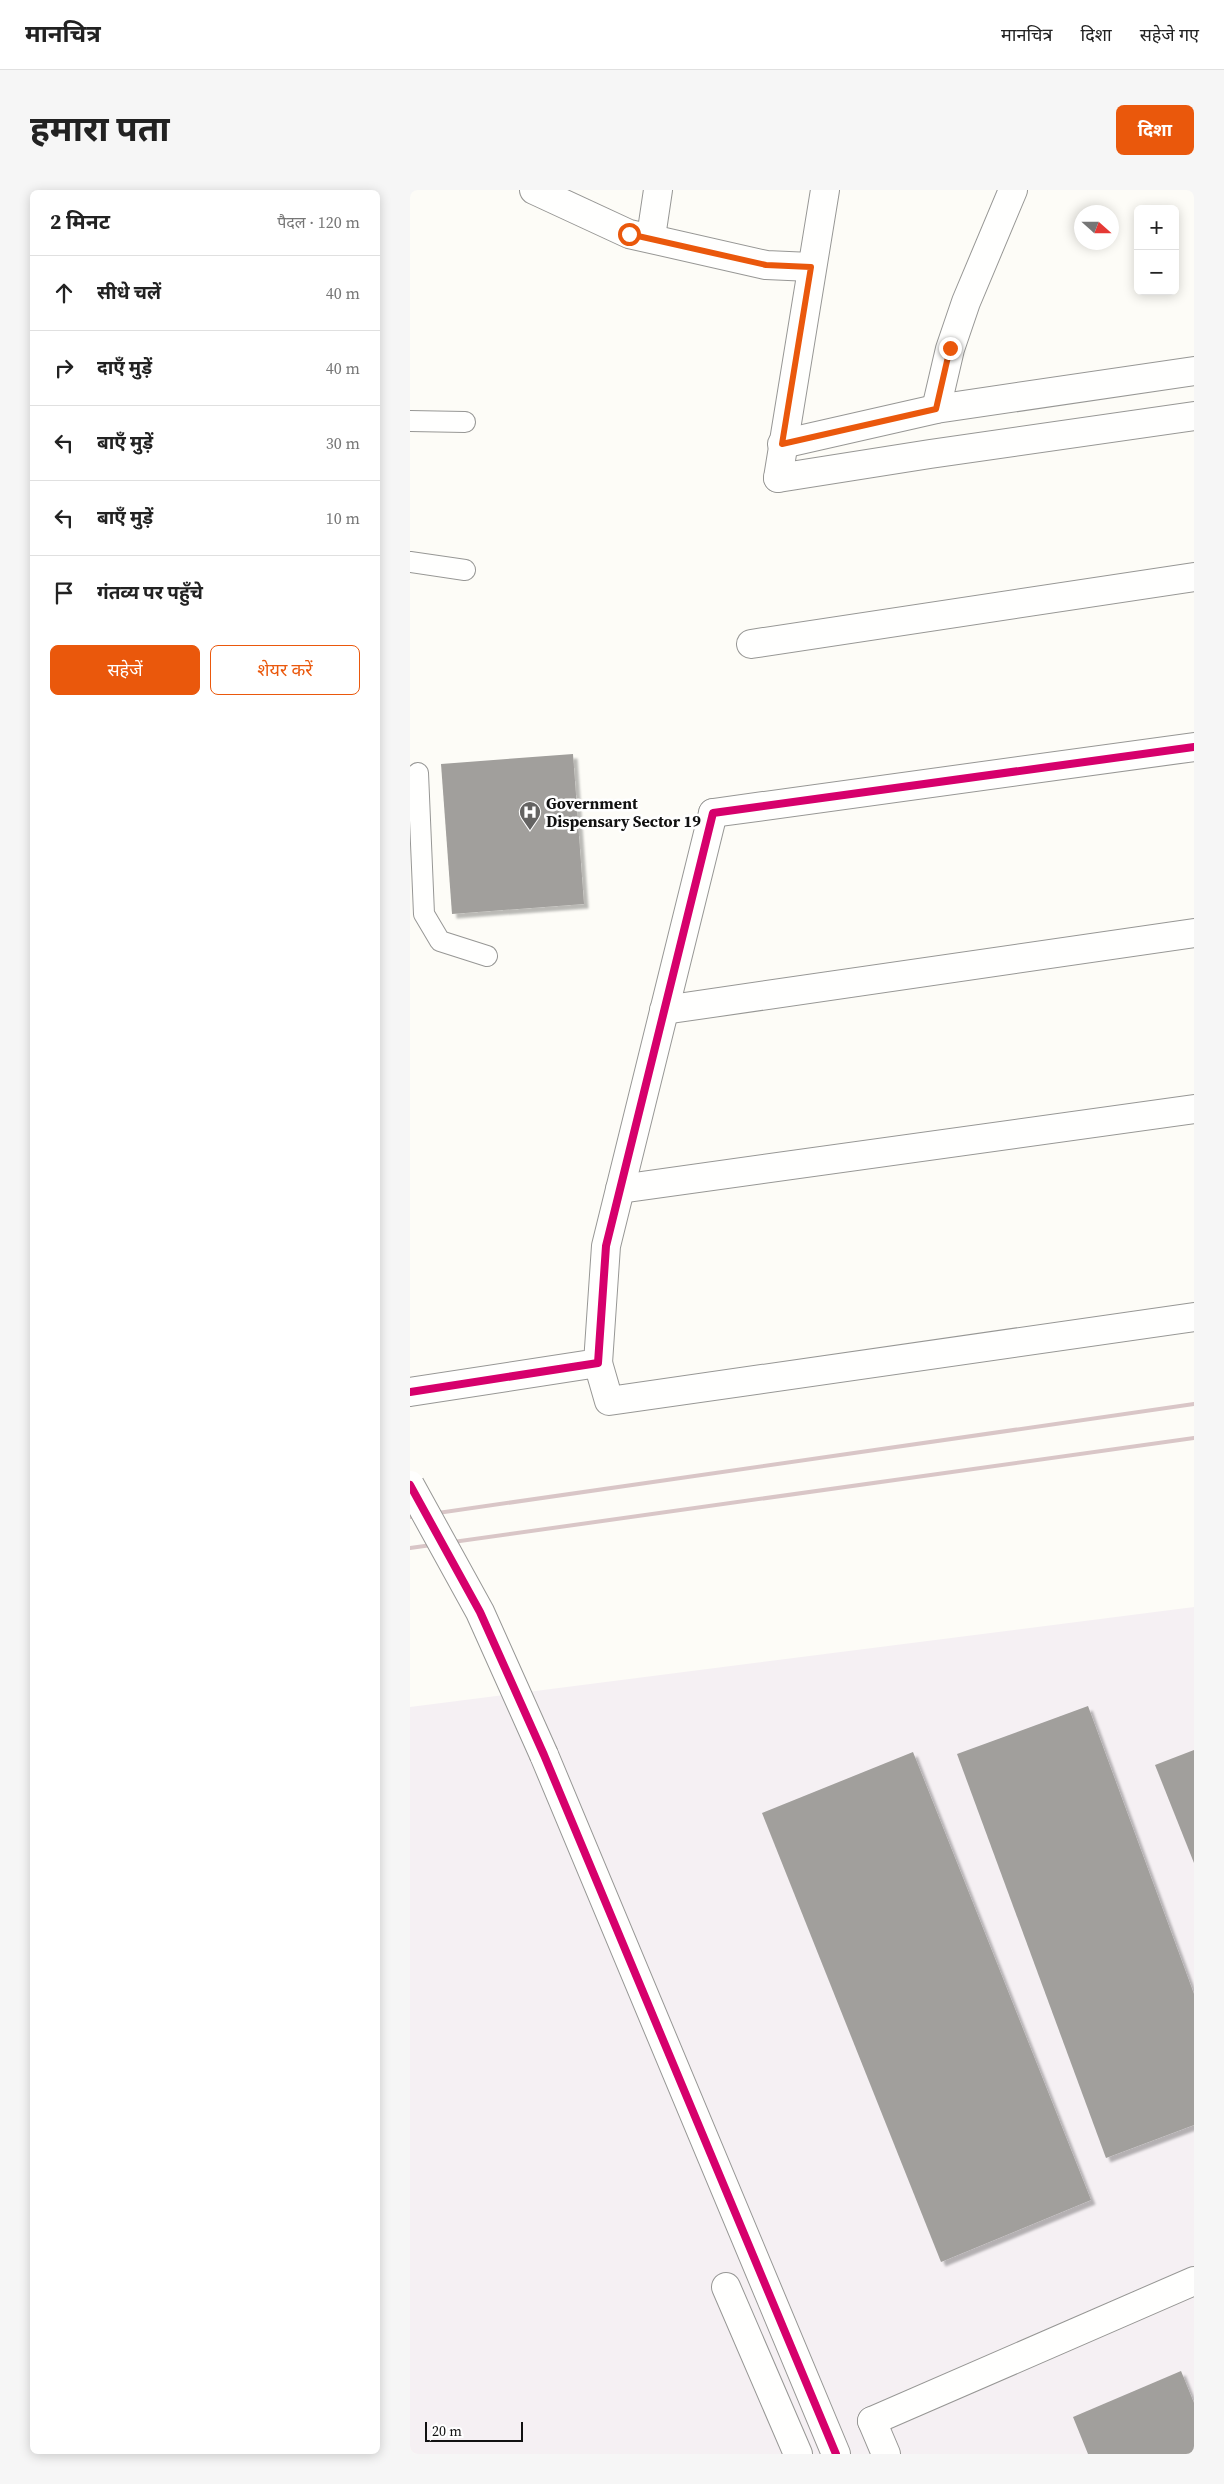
<!DOCTYPE html>
<html lang="hi">
<head>
<meta charset="utf-8">
<style>
	:root { --surface:#fff; --page:#f6f6f6; --text:#222; --muted:#767676; --line:#e0e0e0; --accent:#ea580c }
	body { margin:0; font-family:"Source Serif 4","Noto Sans Devanagari",serif; background:var(--page); color:var(--text) }
	.controls { position:absolute; right:15px; top:15px; display:grid; overflow:hidden; border-radius:8px; box-shadow:0 2px 12px #0003 }
	.controls button { width:45px; height:45px; display:grid; place-items:center; padding:0; border:0; border-bottom:1px solid var(--line); background:var(--surface); color:var(--text); font:25px sans-serif }
	.compass { position:absolute; left:664px; top:15px; width:45px; height:45px; border-radius:50%; background:var(--surface); box-shadow:0 2px 12px #0003; rotate:111deg }
	.scale { position:absolute; left:15px; bottom:12px; width:98px; box-sizing:border-box; padding-left:5px; border:2px solid #111; border-top:0; font-size:14px; line-height:18px; white-space:nowrap; color:#111; -webkit-text-stroke:4px #fff; paint-order:stroke }
	.stop { position:absolute; width:15px; height:15px; margin:-11px; border:4px solid #ea580c; border-radius:50%; background:#fff }
	.stop.end { background:#ea580c; border-color:#fff; box-shadow:0 1px 5px #0008 }
	.list { margin:0; padding:0; list-style:none }
	h2 { display:flex; justify-content:space-between; align-items:center; height:65px; margin:0; padding:0 20px; font-size:21px }
	h2 small { font-size:16px; font-weight:400; color:var(--muted) }
	.list li { display:grid; grid-template-columns:32px 1fr auto; gap:15px; align-items:center; box-sizing:border-box; height:75px; padding:0 20px; border-top:1px solid var(--line) }
	.list b { display:block; font-size:19px; white-space:nowrap }
	.list em { font-size:16px; font-style:normal; color:var(--muted) }
	.actions { display:flex; gap:10px; padding:15px 20px }
	.actions a { flex:1; padding:11px 0; border:1px solid var(--accent); border-radius:8px; text-align:center; font-size:18px; color:var(--accent) }
	.actions .main { background:var(--accent); color:#fff }
	.icon { flex:none; width:28px; height:28px; fill:none; stroke:currentColor; stroke-width:2; stroke-linecap:round; stroke-linejoin:round }
	.map { position:relative; flex:none; width:784px; height:2264px; overflow:hidden; border-radius:8px }
	header { display:flex; align-items:center; gap:30px; box-sizing:border-box; height:70px; padding:0 25px; background:var(--surface); border-bottom:1px solid var(--line) }
	header strong { font-size:24px }
	nav { display:flex; gap:28px; margin-inline-start:auto; font-size:18px }
	.intro { display:flex; align-items:center; justify-content:space-between; box-sizing:border-box; height:120px; padding:0 30px }
	h1 { margin:0; font-size:35px }
	.button { padding:12px 22px; border-radius:8px; background:var(--accent); color:#fff; font-size:18px; font-weight:700 }
	main { display:flex; gap:30px; padding:0 30px }
	aside { flex:1; background:var(--surface); border-radius:8px; box-shadow:0 2px 12px #0003 }
	.map>svg:first-child { display:block }
</style>
</head>
<body>
<header>
<strong>मानचित्र</strong>
<nav><a>मानचित्र</a><a>दिशा</a><a>सहेजे गए</a></nav>
</header>
<div class="intro"><h1>हमारा पता</h1><a class="button">दिशा</a></div>
<main>
<aside>
<h2>2 मिनट<small>पैदल · 120 m</small></h2>
<ul class="list">
<li><svg class="icon" aria-label="ahead" viewBox="0 0 24 24"><path d="M12 20V5M6 11l6-6 6 6"/></svg><div><b>सीधे चलें</b></div><em>40 m</em></li>
<li><svg class="icon" aria-label="right" viewBox="0 0 24 24"><path d="M7 20v-9h11M14 6l5 5-5 5"/></svg><div><b>दाएँ मुड़ें</b></div><em>40 m</em></li>
<li><svg class="icon" aria-label="left" viewBox="0 0 24 24"><path d="M17 20v-9H6M10 6l-5 5 5 5"/></svg><div><b>बाएँ मुड़ें</b></div><em>30 m</em></li>
<li><svg class="icon" aria-label="left" viewBox="0 0 24 24"><path d="M17 20v-9H6M10 6l-5 5 5 5"/></svg><div><b>बाएँ मुड़ें</b></div><em>10 m</em></li>
<li><svg class="icon" aria-label="arrive" viewBox="0 0 24 24"><path d="M6 21V4h12l-3 4 3 4H6"/></svg><div><b>गंतव्य पर पहुँचे</b></div></li>
</ul>
<div class="actions"><a class="main">सहेजें</a><a>शेयर करें</a></div>
</aside>
<div class="map">
<svg width="784" height="2264" viewBox="0 0 784 2264">
	<defs>
		<filter id="shadow"><feDropShadow dx="4.5" dy="4.5" stdDeviation="1" flood-color="#0004"/></filter>
	</defs>
	<rect width="100%" height="100%" fill="#fdfcf7"/>
	<polygon fill="#f5f0f3" points="784,1417 784,2264 0,2264 0,1517"/>
	<g fill="#a19f9c" filter="url(#shadow)">
		<polygon points="163,564 174,714 42,724 31,574"/>
		<polygon points="678,1516 784,1804 784,1935 696,1968 547,1564"/>
		<polygon points="784,1560 784,1673 745,1575"/>
		<polygon points="503,1562 681,2010 531,2072 352,1623"/>
		<polygon points="771,2181 784,2213 784,2264 678,2264 663,2227"/>
	</g>
	<g fill="none" stroke-linecap="round" stroke-linejoin="round">
		<g stroke="#979795" stroke-width="22">
			<g id="service">
				<polyline points="0,231 55,232"/>
				<polyline points="0,372 55,380"/>
				<polyline points="8,583 14,724 30,751 77,766"/>
			</g>
		</g>
		<g stroke="#979795" stroke-width="30">
			<g id="minor">
				<polyline points="124,0 219,44 356,75 401,77"/>
				<polyline points="241,47 248,0"/>
				<polyline points="526,219 540,159 556,112 603,0"/>
				<polyline points="372,254 526,219 784,181"/>
				<polyline points="368,288 520,264 784,226"/>
				<polyline points="341,454 784,387"/>
				<polyline points="303,623 784,557"/>
				<polyline points="254,820 784,743"/>
				<polyline points="210,999 784,919"/>
				<polyline points="188,1173 199,1211 784,1127"/>
				<polyline points="316,2097 388,2264"/>
				<polyline points="462,2231 476,2264"/>
			</g>
		</g>
		<g stroke="#979795" stroke-width="30">
			<g id="tertiary">
				<polyline points="368,288 415,0"/>
				<polyline points="0,1202 188,1173 196,1056 303,623"/>
				<polyline points="134,1565 426,2264"/>
				<polyline points="462,2231 784,2091"/>
			</g>
		</g>
		<use href="#service" stroke="#fffffe" stroke-width="20"/>
		<use href="#minor" stroke="#fffffe" stroke-width="28"/>
		<use href="#tertiary" stroke="#fffffe" stroke-width="28"/>
		<g stroke="#d9c6c7" stroke-width="4">
			<polyline points="0,1327 784,1214"/>
			<polyline points="0,1358 784,1248"/>
		</g>
		<g stroke="#979795" stroke-width="30" stroke-linecap="butt">
			<polyline id="tertiary-bridge" points="0,1295 70,1422 134,1565"/>
		</g>
		<use href="#tertiary-bridge" stroke="#fffffe" stroke-width="28"/>
		<g stroke="#fff" stroke-width="11">
			<g id="cycleway">
				<polyline points="0,1202 188,1173 196,1056 303,623 784,557"/>
				<polyline points="0,1295 70,1422 134,1565 426,2264"/>
			</g>
		</g>
		<use href="#cycleway" stroke="#d6006c" stroke-width="8"/>
	</g>
	<g fill="none" stroke-linecap="round" stroke-linejoin="round">
		<polyline stroke="#ea580c" stroke-width="6" points="219,44 356,75 401,77 372,254 526,219 540,158"/>
	</g>
	<defs>
		<g id="hospital-pin" transform="scale(1.125)"><path d="M0 17L-7.5 6A9.5 9.5 0 1 1 7.5 6Z" fill="#646362" stroke="#fff"/><path d="M-5-5h3v3.5h4V-5h3V5h-3V1.5h-4V5h-3Z" fill="#fff"/></g>
	</defs>
	<g fill-rule="evenodd">
		<use href="#hospital-pin" x="120" y="622"/>
	</g>
	<g text-anchor="middle" stroke-width="5" stroke-linejoin="round" paint-order="stroke">
		<g font-size="16" font-weight="bold" fill="#111" stroke="#fff" text-anchor="start">
			<text x="136" y="619">Government<tspan x="136" dy="18">Dispensary Sector 19</tspan></text>
		</g>
	</g>
</svg>
<div class="controls">
<button>+</button>
<button>−</button>
</div>
<svg class="compass" viewBox="-18 -18 36 36"><path d="M0-13l5 13h-10z" fill="#e53935"/><path d="M0 13l5-13h-10z" fill="#767676"/></svg>
<div class="scale">20 m</div>
<div class="stop" style="left:219px;top:44px"></div>
<div class="stop end" style="left:540px;top:158px"></div>
</div>
</main>
</body>
</html>
